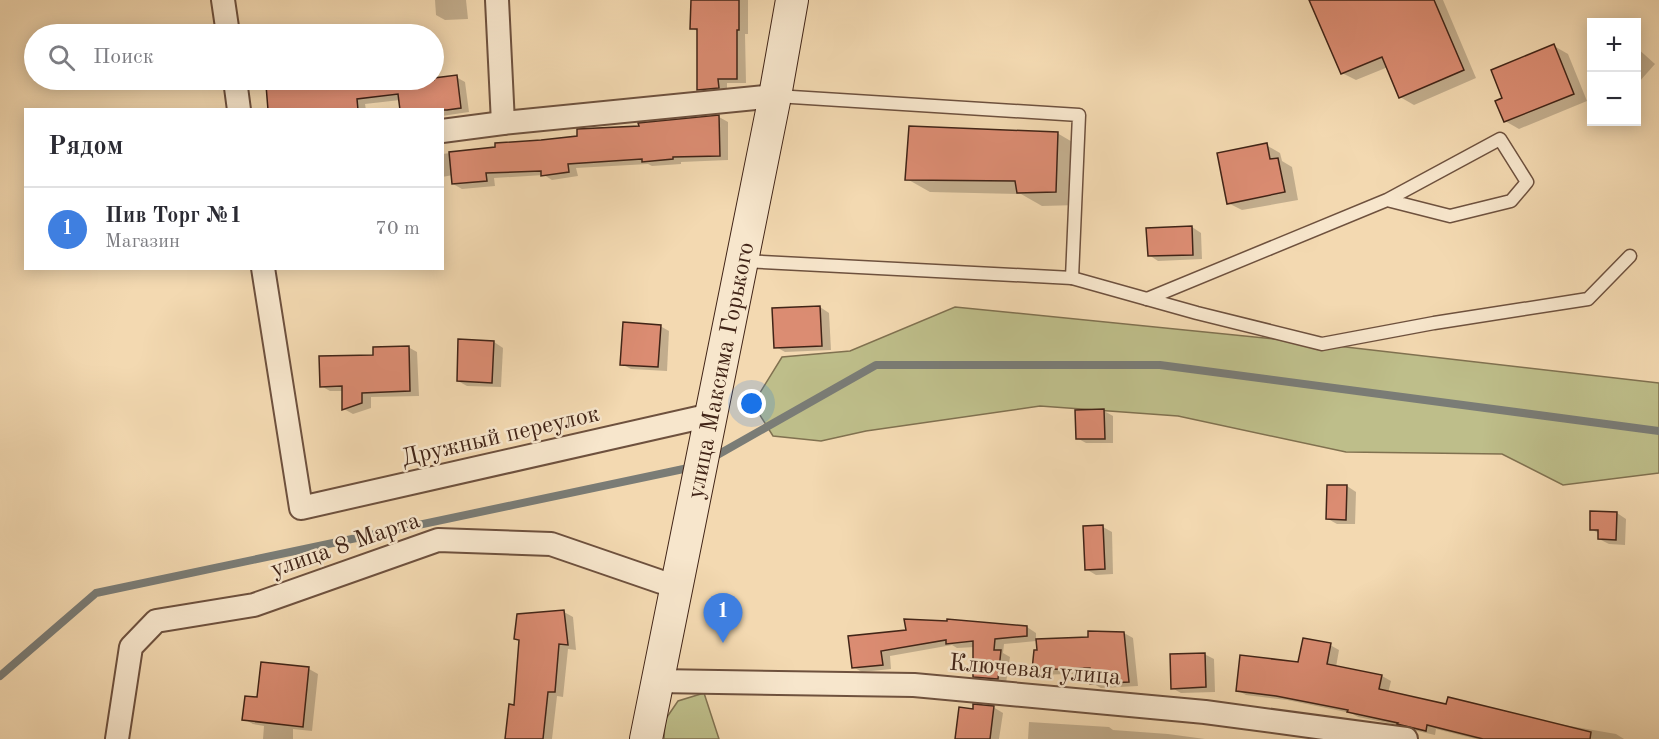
<!DOCTYPE html>
<html lang="ru">
<head>
<meta charset="utf-8">
<style>
	:root { --surface:#fff; --page:#f2f2f3; --text:#2b2b33; --muted:#7c7c81; --line:#e1e1e2; --accent:#0b8043 }
	body { margin:0; font-family:"Old Standard TT",serif; background:var(--page); color:var(--text) }
	.controls { position:absolute; right:18px; top:18px; display:grid; overflow:hidden; border-radius:0px; box-shadow:0 3px 15px #0003 }
	.controls button { width:54px; height:54px; display:grid; place-items:center; padding:0; border:0; border-bottom:2px solid var(--line); background:var(--surface); color:var(--text); font:30px sans-serif }
	.you { position:absolute; left:752px; top:404px; width:21px; height:21px; margin:-15px; border:4px solid #fff; border-radius:50%; background:#1a73e8; box-shadow:0 0 0 9px #1a73e833 }
	.badge { display:grid; place-items:center; width:39px; height:39px; border-radius:50%; background:var(--accent); color:#fff; font-size:20px; font-weight:700 }
	.pin { position:absolute; translate:-50% -50px; filter:drop-shadow(0 2px 3px #0008) }
	.pin::after { content:''; position:absolute; top:32px; width:21px; height:18px; background:inherit; clip-path:polygon(0 0,100% 0,50% 100%) }
	.list { margin:0; padding:0; list-style:none }
	h2 { display:flex; justify-content:space-between; align-items:center; height:78px; margin:0; padding:0 24px; font-size:26px }
	h2 small { font-size:20px; font-weight:400; color:var(--muted) }
	.list li { display:grid; grid-template-columns:39px 1fr auto; gap:18px; align-items:center; box-sizing:border-box; height:84px; padding:0 24px; border-top:2px solid var(--line) }
	.list b { display:block; font-size:22px; white-space:nowrap }
	.list p { margin:0; font-size:20px; white-space:nowrap; color:var(--muted) }
	.list em { font-size:20px; font-style:normal; color:var(--muted) }
	.icon { flex:none; width:33px; height:33px; fill:none; stroke:currentColor; stroke-width:2; stroke-linecap:round; stroke-linejoin:round }
	.map { position:relative; flex:none; width:1659px; height:739px; overflow:hidden }
	.search { position:absolute; background:var(--surface); box-shadow:0 3px 15px #0003; left:24px; top:24px; width:420px; height:66px; display:flex; align-items:center; gap:15px; box-sizing:border-box; padding:0 21px; border-radius:33px; color:var(--muted); font-size:22px }
	.panel { position:absolute; background:var(--surface); box-shadow:0 3px 15px #0003; left:24px; top:108px; width:420px; height:162px; border-radius:0px }
	.map>svg:first-child { display:block }
</style>
</head>
<body>
<div class="map">
<svg width="1659" height="739" viewBox="0 0 1659 739">
	<rect width="100%" height="100%" fill="#f3d9b1"/>
	<filter id="stains"><feTurbulence type="fractalNoise" baseFrequency=".00333" numOctaves="4"/><feColorMatrix values="0 0 0 0 .2 0 0 0 0 .09 0 0 0 0 .02 0 0 0 .5 -.17"/></filter>
	<radialGradient id="worn" r=".72"><stop offset=".6" stop-color="#630" stop-opacity="0"/><stop offset="1" stop-color="#630" stop-opacity=".3"/></radialGradient>
	<g fill="#bebe8a" stroke="#807150" stroke-width="1.5">
		<polygon points="955,307 1285,340 1659,383 1659,473 1563,485 1502,454 1346,452 1178,416 1040,406 866,431 821,441 773,436 753,404 782,357 850,351"/>
		<polygon points="704,693 719,739 664,739 665,720 678,701"/>
	</g>
	<g fill="#0003">
		<polygon points="435,0 466,0 468,19 445,20 436,15"/>
		<polygon points="692,0 748,0 748,34 745,34 746,83 727,83 727,93 708,94 699,89 699,32 692,28"/>
		<polygon points="1311,0 1443,0 1476,78 1414,105 1400,97 1388,67 1356,80 1342,73"/>
		<polygon points="408,25 417,30 417,34 382,34 381,28"/>
		<polygon points="1554,46 1568,54 1587,101 1519,129 1505,121 1504,99"/>
		<polygon points="1636,47 1655,64 1639,82 1636,80"/>
		<polygon points="456,77 465,82 469,112 442,116 442,110 400,100 365,104 366,110 269,110 303,84 309,88 375,80 429,80"/>
		<polygon points="719,117 728,122 728,160 681,162 681,164 652,166 648,164 576,168 578,176 552,180 544,175 494,178 495,186 462,189 453,184 453,175 442,177 442,154 497,148"/>
		<polygon points="1057,133 1081,147 1079,205 1042,206 1021,194 930,192 907,179"/>
		<polygon points="1266,145 1280,153 1282,161 1292,167 1298,200 1242,210 1228,203"/>
		<polygon points="1192,227 1201,233 1202,259 1158,261 1149,255"/>
		<polygon points="820,307 829,313 831,350 785,352 776,347"/>
		<polygon points="660,326 669,331 667,371 631,369 622,364"/>
		<polygon points="494,342 503,348 501,387 467,386 458,381"/>
		<polygon points="408,347 417,352 419,396 371,397 371,408 353,414 344,409 344,391 330,391 321,386 375,356"/>
		<polygon points="1104,411 1113,416 1113,443 1086,443 1077,438"/>
		<polygon points="1347,486 1356,492 1355,524 1337,524 1328,519"/>
		<polygon points="1617,513 1626,519 1625,545 1609,544 1599,539 1600,534 1591,529"/>
		<polygon points="1103,527 1112,532 1113,574 1096,575 1086,569"/>
		<polygon points="564,612 573,617 576,650 568,649 563,697 557,696 552,739 507,739 515,706 521,641 515,638"/>
		<polygon points="1027,627 1036,633 1036,641 1004,644 1003,653 1010,657 1006,683 984,681 975,676 975,647 957,648 952,645 890,656 891,669 862,672 853,667 850,637"/>
		<polygon points="1124,633 1133,638 1138,686 1101,688 1092,683 1091,673 1042,675 1033,670 1090,639"/>
		<polygon points="1330,645 1339,650 1336,667 1382,676 1391,681 1388,693 1448,705 1616,734 1624,739 1476,739 1436,729 1435,735 1408,729 1403,726 1358,717 1351,713 1287,700 1246,695 1237,690 1300,664"/>
		<polygon points="1204,654 1214,659 1215,692 1181,693 1172,688"/>
		<polygon points="309,669 318,674 312,731 293,729 293,739 263,739 264,726 253,724 244,719 258,699"/>
		<polygon points="993,707 1003,713 999,739 956,739 975,711"/>
		<polygon points="1029,722 1109,727 1113,730 1168,734 1205,739 1028,739"/>
	</g>
	<g fill="none" stroke-linecap="round" stroke-linejoin="round">
		<g stroke="#7a7c76" stroke-width="8">
			<polyline points="712,458 876,365 1160,365 1659,431"/>
			<polyline points="0,676 96,593 693,467"/>
		</g>
	</g>
	<g fill="#db8c72" stroke="#412417" stroke-width="1.5">
		<polygon points="691,0 739,0 739,30 737,30 737,79 718,79 719,88 697,90 697,29 690,29"/>
		<polygon points="1309,0 1434,0 1464,70 1399,98 1382,57 1341,74"/>
		<polygon points="1554,44 1574,94 1504,122 1495,101 1502,98 1491,70"/>
		<polygon points="457,75 461,108 447,110 400,110 398,94 357,99 358,110 268,110 266,85 304,83 304,87 363,80 434,80 434,78"/>
		<polygon points="719,115 720,156 673,157 673,159 642,162 642,159 568,164 569,172 541,176 541,171 486,173 487,181 452,184 449,152 495,147 495,143 541,140 577,136 577,129 639,126 638,123"/>
		<polygon points="909,126 1058,132 1056,192 1017,193 1015,181 905,180"/>
		<polygon points="1267,143 1270,159 1278,158 1285,192 1227,204 1217,153"/>
		<polygon points="1192,226 1193,255 1148,256 1146,228"/>
		<polygon points="820,306 822,346 774,348 772,308"/>
		<polygon points="623,322 661,325 658,367 620,365"/>
		<polygon points="458,339 494,341 492,383 457,381"/>
		<polygon points="409,346 410,391 362,393 362,403 342,410 342,386 320,387 319,356 373,355 373,347"/>
		<polygon points="1104,409 1105,439 1076,439 1075,410"/>
		<polygon points="1327,485 1347,485 1346,520 1326,519"/>
		<polygon points="1590,511 1617,512 1616,540 1598,539 1598,530 1590,530"/>
		<polygon points="1103,525 1105,569 1085,570 1083,526"/>
		<polygon points="564,610 568,645 559,644 555,692 548,692 543,739 505,739 509,704 514,705 519,640 514,639 517,614"/>
		<polygon points="904,619 947,621 947,619 1027,626 1027,636 995,639 994,650 1001,650 998,679 973,677 973,641 946,644 946,640 881,651 883,665 852,668 848,636 906,630"/>
		<polygon points="1088,631 1124,632 1129,682 1090,684 1090,668 1032,670 1034,650 1037,650 1036,639 1088,637"/>
		<polygon points="1303,638 1331,643 1327,664 1382,675 1379,689 1446,704 1448,697 1591,732 1590,739 1483,739 1427,725 1426,731 1397,724 1398,723 1347,712 1348,710 1276,696 1236,691 1240,655 1298,662"/>
		<polygon points="1205,653 1206,687 1171,689 1170,654"/>
		<polygon points="261,662 309,667 303,727 242,720 245,696 257,697"/>
		<polygon points="973,704 994,706 990,739 955,739 959,707 973,709"/>
	</g>
	<g fill="none" stroke-linecap="round" stroke-linejoin="round">
		<g stroke="#6e513e" stroke-width="15">
			<g id="lane">
				<polyline points="743,261 1072,278 1079,115 776,96"/>
				<polyline points="1072,278 1197,313 1322,344 1434,323 1588,299 1630,256"/>
				<polyline points="1147,299 1387,200 1500,139 1527,182 1511,201 1450,216 1387,200"/>
			</g>
		</g>
		<g stroke="#6e513e" stroke-width="26">
			<g id="street">
				<polyline points="223,0 228,34"/>
				<polyline points="497,0 503,123"/>
				<polyline points="235,80 239,110"/>
				<polyline points="442,131 503,123 775,96"/>
				<polyline points="263,268 301,508 711,415"/>
				<polyline points="657,681 914,685 1205,712 1406,739"/>
				<polyline points="117,739 131,647 156,621 254,605 438,540 551,544 676,587"/>
			</g>
		</g>
		<g stroke="#412417" stroke-width="34">
			<g id="secondary">
				<path id="s1" d="M646,739L775,96L792,0"/>
			</g>
		</g>
		<use href="#lane" stroke="#f7e6cc" stroke-width="12"/>
		<use href="#street" stroke="#f7e6cc" stroke-width="22"/>
		<use href="#secondary" stroke="#f7e6cc" stroke-width="32"/>
	</g>
	<g text-anchor="middle" stroke-width="5" stroke-linejoin="round" paint-order="stroke">
		<g font-size="24" fill="#412417" stroke="#f7e6cc">
			<text dy="8" stroke="none"><textPath href="#s1" startOffset="376">улица Максима Горького</textPath></text>
			<text transform="translate(500 435) rotate(-13)" y="8">Дружный переулок</text>
			<text transform="translate(345 544) rotate(-19)" y="8">улица 8 Марта</text>
			<text transform="translate(1035 669) rotate(5)" y="8">Ключевая улица</text>
		</g>
	</g>
	<rect width="100%" height="100%" filter="url(#stains)"/>
	<rect width="100%" height="100%" fill="url(#worn)"/>
</svg>
<div class="controls">
<button>+</button>
<button>−</button>
</div>
<div class="you"></div>
<div class="pin badge" style="left:723px;top:643px;background:#3f7fe0">1</div>
<div class="search"><svg class="icon" aria-label="search" viewBox="0 0 24 24"><circle cx="10" cy="10" r="6"/><path d="M15 15l6 6"/></svg>Поиск</div>
<section class="panel">
<h2>Рядом<small></small></h2>
<ul class="list">
<li><span class="badge" style="background:#3f7fe0">1</span><div><b>Пив Торг №1</b><p>Магазин</p></div><em>70 m</em></li>
</ul>
</section>
</div>
</body>
</html>
